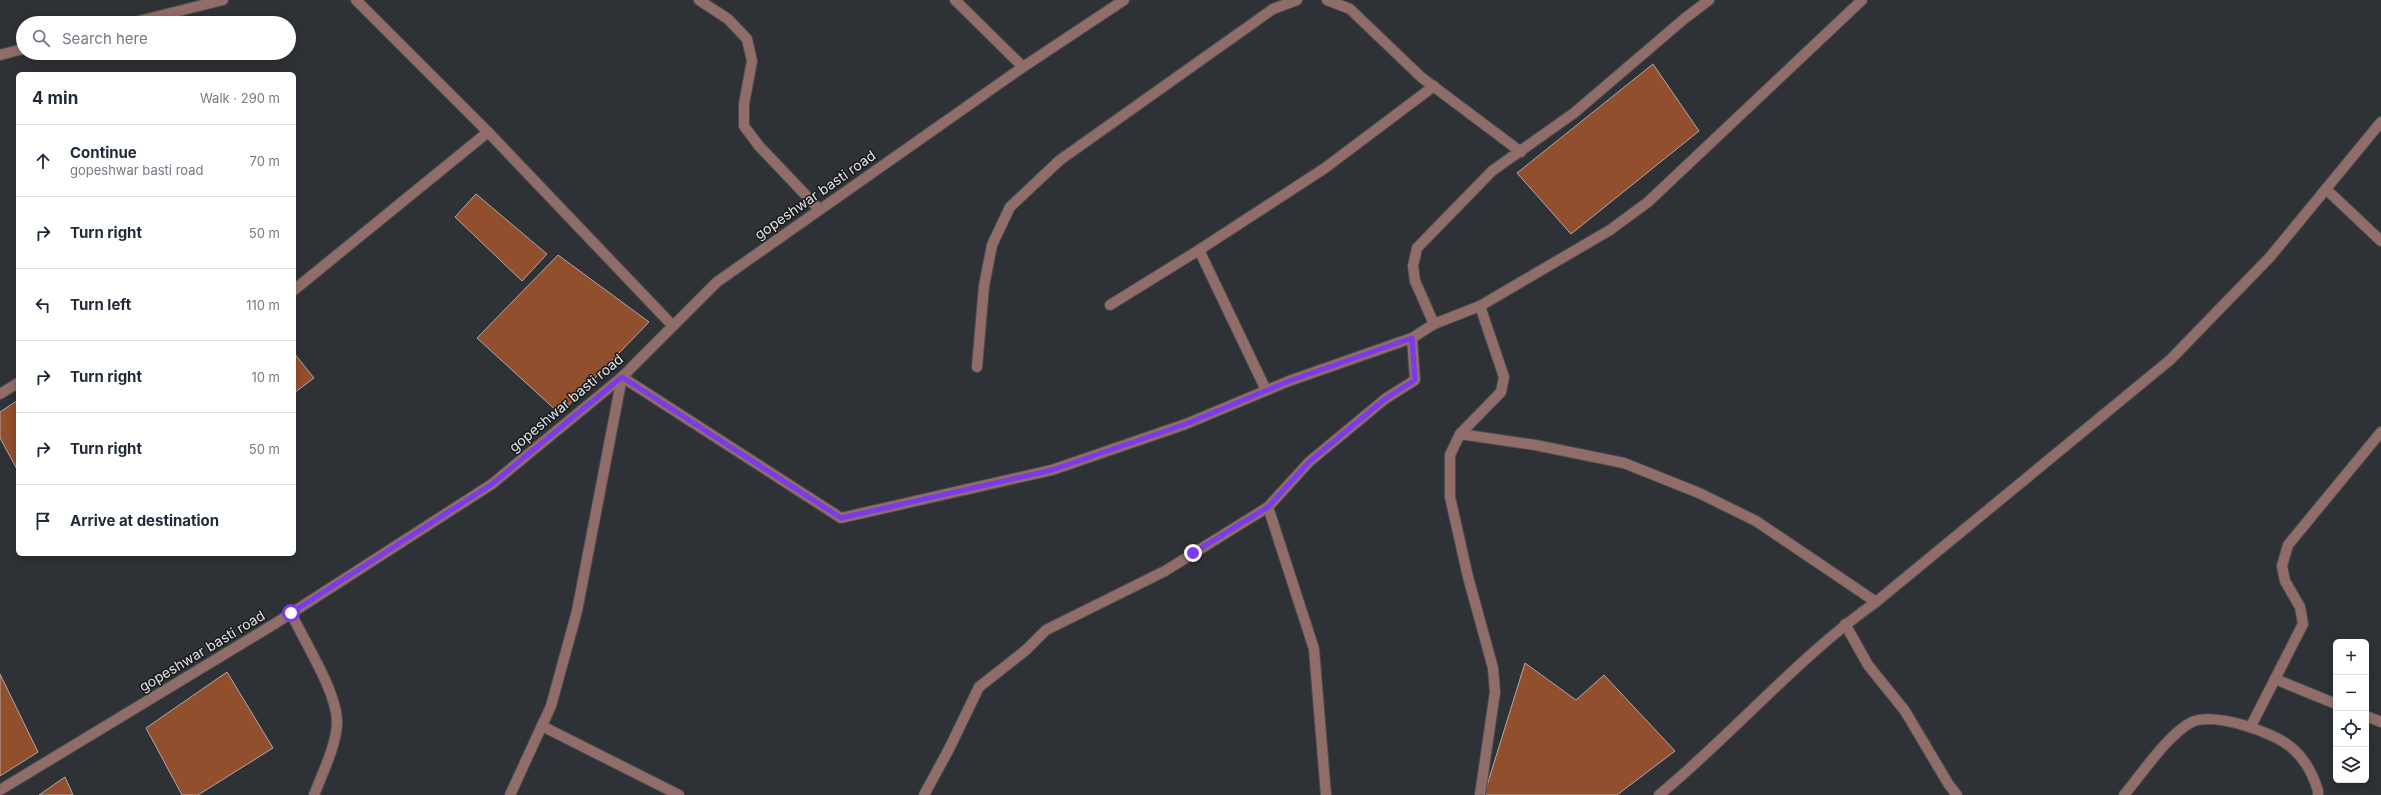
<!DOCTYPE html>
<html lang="en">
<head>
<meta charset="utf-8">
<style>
	:root { --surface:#fff; --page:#f2f2f3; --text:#1f2937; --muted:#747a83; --line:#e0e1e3 }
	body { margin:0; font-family:Inter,sans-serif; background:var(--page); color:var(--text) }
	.controls { position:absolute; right:12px; bottom:12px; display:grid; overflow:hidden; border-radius:6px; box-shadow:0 2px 10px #0003 }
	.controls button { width:36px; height:36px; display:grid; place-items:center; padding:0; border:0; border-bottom:1px solid var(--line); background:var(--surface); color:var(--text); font:20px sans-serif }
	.stop { position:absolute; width:12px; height:12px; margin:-9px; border:3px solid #7c3aed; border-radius:50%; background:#fff }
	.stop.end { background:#7c3aed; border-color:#fff; box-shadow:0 1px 4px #0008 }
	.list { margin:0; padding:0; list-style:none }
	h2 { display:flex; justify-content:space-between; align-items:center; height:52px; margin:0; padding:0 16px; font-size:17px }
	h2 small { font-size:13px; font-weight:400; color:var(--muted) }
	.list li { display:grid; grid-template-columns:26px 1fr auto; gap:12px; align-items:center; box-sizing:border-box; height:72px; padding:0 16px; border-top:1px solid var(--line) }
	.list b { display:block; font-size:15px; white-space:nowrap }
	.list p { margin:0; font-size:13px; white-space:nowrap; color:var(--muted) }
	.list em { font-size:13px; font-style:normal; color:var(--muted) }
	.icon { flex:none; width:22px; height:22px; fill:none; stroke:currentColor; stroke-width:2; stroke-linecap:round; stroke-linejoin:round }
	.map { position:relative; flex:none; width:2381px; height:795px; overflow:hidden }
	.search { position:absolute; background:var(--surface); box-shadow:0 2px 10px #0003; left:16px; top:16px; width:280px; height:44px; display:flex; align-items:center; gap:10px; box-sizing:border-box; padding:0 14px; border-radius:22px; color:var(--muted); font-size:15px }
	.panel { position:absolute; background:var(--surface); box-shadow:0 2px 10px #0003; left:16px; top:72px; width:280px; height:484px; border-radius:6px }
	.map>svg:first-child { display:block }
</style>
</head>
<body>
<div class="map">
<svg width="2381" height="795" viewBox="0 0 2381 795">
	<rect width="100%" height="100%" fill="#2e3135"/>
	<g fill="#924f2d" stroke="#b0aaa7">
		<polygon points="1653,64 1699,131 1571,234 1517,173"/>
		<polygon points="476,194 547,254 522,281 455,217"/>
		<polygon points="558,255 649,322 560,414 477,338"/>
		<polygon points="294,353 314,378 294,393"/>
		<polygon points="18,400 18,471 0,438 0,412"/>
		<polygon points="1525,663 1576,700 1604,675 1675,751 1617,795 1484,795"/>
		<polygon points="227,672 273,748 198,795 182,795 146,728"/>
		<polygon points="0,674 38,752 0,776"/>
		<polygon points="65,777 73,795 39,795"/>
	</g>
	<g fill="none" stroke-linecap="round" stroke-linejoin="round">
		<g stroke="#4b4e51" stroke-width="12">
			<g id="minor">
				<polyline points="356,0 488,132 673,326"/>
				<polyline points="699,0 728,19 747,39 752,61 744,104 744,126 759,146 819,209"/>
				<polyline points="955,0 1023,67"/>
				<polyline points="1327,0 1350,9 1421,77 1521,152"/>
				<polyline points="131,23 223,0"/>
				<polyline points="0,55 23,49"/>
				<polyline points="2327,190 2381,241"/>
				<polyline points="1199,250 1266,390"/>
				<polyline points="294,290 488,132"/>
				<polyline points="1110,305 1199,250 1325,168 1434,86"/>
				<polyline points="1434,324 1415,281 1413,266 1417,248 1492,171 1574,113 1684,19 1709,0"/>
				<polyline points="977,367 984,286 992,245 1010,207 1060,160 1273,9 1297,0"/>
				<polyline points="0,394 18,383"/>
				<polyline points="1460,434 1535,445 1624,463 1699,493 1756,521 1876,602"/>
				<polyline points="1268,507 1314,649 1326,795"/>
				<path d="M291,613C304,641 337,692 337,722C337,744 322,774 314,795"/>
				<polyline points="1845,624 1868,665 1905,711 1949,785 1957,795"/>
				<polyline points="2275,679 2336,704"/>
				<polyline points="2366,716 2381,722"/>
				<polyline points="542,726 679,795"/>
				<polyline points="2251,726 2303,624 2300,607 2285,581 2282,566 2288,545 2381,432"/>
				<polyline points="0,790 276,623 492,484 622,377 717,282 1023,67 1124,0"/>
				<polyline points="510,795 551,706 577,611 622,377 841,518 1052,470 1186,424 1289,381 1412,338 1434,324 1480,306"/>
				<polyline points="924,795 949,749 979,687 1026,650 1046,630 1165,571 1268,507 1309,462 1385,399 1415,380 1412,338"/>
				<polyline points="1480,795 1495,692 1493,668 1468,577 1450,497 1450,455 1460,434 1501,392 1504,377 1480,306 1610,230 1648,202 1862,0"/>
				<path d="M1659,795C1733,734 1797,658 1876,602L2170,360L2270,257L2381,122"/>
				<path d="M2124,795C2141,775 2169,733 2192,722C2215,712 2274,732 2292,748C2306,760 2313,774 2318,791V795"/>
			</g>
		</g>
		<use href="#minor" stroke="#916d69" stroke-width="10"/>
	</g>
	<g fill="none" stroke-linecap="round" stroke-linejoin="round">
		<polyline stroke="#7c3aed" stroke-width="5" points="291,613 492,484 622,377 841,518 1052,470 1186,424 1289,381 1412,338 1415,380 1385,399 1309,462 1268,507 1193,553"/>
	</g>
	<g text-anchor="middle" stroke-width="3" stroke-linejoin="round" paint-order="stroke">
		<g font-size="14" fill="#e2e4e6" stroke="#17191a">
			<text transform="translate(815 195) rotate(-35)" y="5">gopeshwar basti road</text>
			<text transform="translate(566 403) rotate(-40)" y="5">gopeshwar basti road</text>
			<text transform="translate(202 651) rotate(-31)" y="5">gopeshwar basti road</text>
		</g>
	</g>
</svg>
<div class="controls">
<button>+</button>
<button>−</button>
<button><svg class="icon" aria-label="locate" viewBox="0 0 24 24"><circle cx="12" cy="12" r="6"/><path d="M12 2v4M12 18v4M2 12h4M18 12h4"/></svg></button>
<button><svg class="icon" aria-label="layers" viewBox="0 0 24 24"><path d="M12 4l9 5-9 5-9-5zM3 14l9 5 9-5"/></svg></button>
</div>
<div class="stop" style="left:291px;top:613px"></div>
<div class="stop end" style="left:1193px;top:553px"></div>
<div class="search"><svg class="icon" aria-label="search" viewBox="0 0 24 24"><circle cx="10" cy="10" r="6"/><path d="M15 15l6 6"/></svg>Search here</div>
<section class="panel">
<h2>4 min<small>Walk · 290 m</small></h2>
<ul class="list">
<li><svg class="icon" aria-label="ahead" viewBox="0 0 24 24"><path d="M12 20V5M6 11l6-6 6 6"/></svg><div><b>Continue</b><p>gopeshwar basti road</p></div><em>70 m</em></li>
<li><svg class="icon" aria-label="right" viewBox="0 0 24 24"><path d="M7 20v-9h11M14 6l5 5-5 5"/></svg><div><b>Turn right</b></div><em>50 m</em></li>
<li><svg class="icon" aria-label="left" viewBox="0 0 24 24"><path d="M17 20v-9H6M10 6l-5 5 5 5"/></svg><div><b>Turn left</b></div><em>110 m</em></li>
<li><svg class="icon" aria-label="right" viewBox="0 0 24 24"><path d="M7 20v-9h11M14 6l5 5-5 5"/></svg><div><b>Turn right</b></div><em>10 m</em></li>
<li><svg class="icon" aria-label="right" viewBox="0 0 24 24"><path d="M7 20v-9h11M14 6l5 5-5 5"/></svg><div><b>Turn right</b></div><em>50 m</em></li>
<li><svg class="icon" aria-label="arrive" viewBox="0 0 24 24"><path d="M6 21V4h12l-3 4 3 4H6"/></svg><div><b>Arrive at destination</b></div></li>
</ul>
</section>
</div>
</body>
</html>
